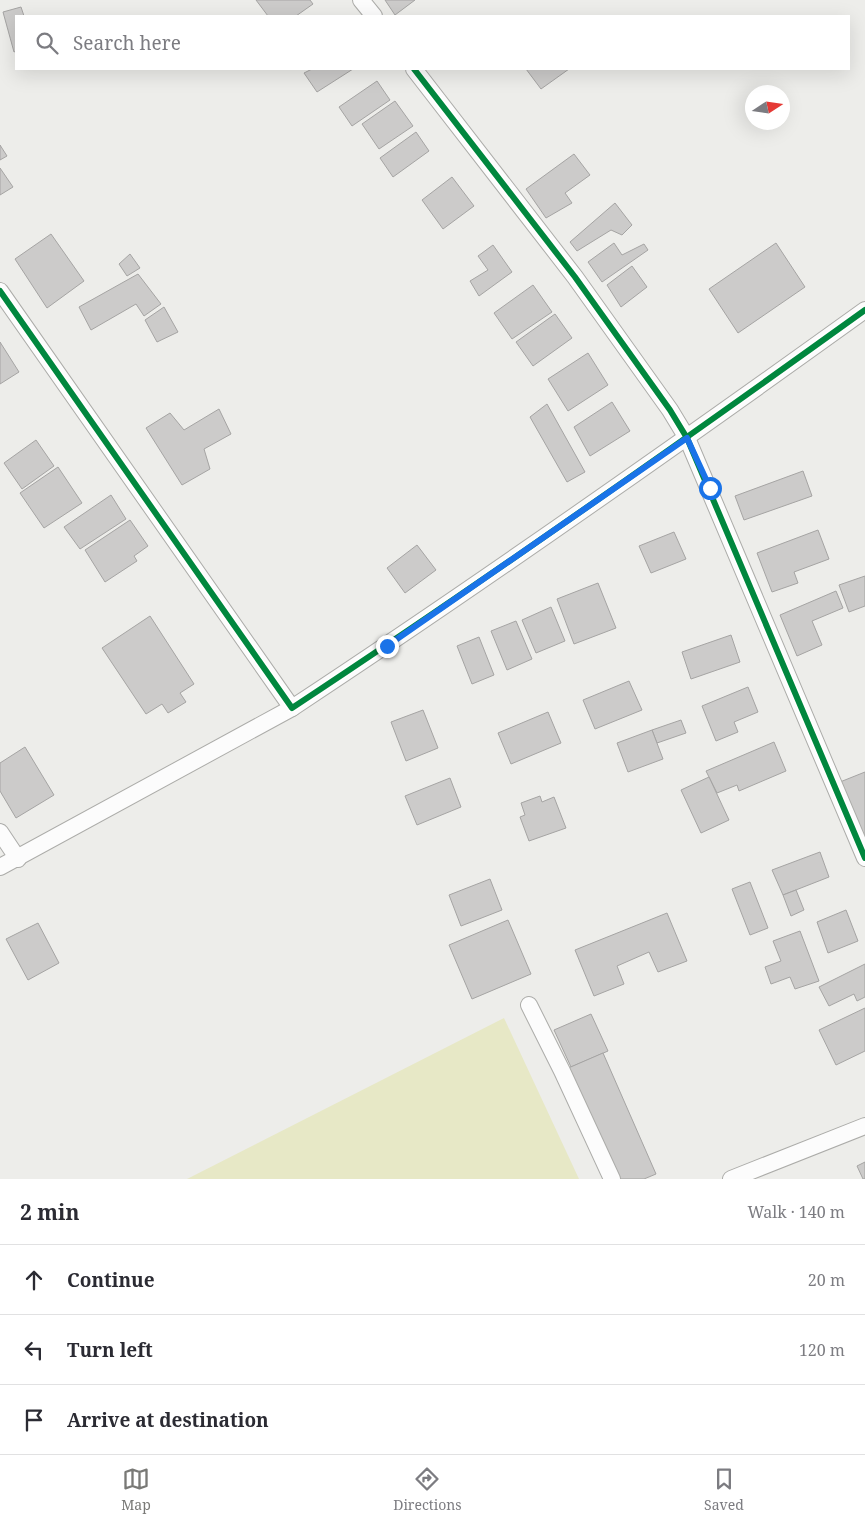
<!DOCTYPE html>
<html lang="en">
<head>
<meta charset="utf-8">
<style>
	:root { --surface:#fff; --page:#f7f7f7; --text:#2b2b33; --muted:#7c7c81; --line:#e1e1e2; --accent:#797976 }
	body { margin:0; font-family:"Noto Serif",serif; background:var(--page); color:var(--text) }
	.compass { position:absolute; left:745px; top:85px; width:45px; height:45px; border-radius:50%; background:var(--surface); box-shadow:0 5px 20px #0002; rotate:78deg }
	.stop { position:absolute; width:15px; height:15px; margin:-11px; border:4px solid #1a73e8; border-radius:50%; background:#fff }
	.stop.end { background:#1a73e8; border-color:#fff; box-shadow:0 1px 5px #0008 }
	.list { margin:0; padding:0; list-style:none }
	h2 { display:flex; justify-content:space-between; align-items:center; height:65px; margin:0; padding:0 20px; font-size:21px }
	h2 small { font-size:16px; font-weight:400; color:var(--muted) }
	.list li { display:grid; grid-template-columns:32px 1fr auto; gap:15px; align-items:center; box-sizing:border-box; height:70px; padding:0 20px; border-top:1px solid var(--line) }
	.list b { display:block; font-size:19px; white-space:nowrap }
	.list em { font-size:16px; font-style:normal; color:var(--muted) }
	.icon { flex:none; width:28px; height:28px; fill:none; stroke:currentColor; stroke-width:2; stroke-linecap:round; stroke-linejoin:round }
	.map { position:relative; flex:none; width:865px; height:1179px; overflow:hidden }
	.search { position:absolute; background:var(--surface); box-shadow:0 5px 20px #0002; left:15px; right:15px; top:15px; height:55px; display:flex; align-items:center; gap:12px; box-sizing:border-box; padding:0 18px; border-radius:0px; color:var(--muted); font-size:19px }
	.sheet { height:275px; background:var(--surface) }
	nav { display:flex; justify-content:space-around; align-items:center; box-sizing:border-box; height:70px; border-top:1px solid var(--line); background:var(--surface); font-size:14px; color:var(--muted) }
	nav a { display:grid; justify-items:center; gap:2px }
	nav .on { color:var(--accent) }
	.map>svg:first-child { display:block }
</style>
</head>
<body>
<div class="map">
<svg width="865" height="1179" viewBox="0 0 865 1179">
	<rect width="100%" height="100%" fill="#ededea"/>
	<polygon fill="#e7e8c6" points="504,1018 579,1179 187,1179"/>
	<g fill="#cccbca" stroke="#a5a4a3">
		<polygon points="256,0 310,0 313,4 296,16 268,16"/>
		<polygon points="385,0 415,0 395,15"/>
		<polygon points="21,7 24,16 16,16 16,51 14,52 3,12"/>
		<polygon points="312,69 353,69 317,92 304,73"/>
		<polygon points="526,69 569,69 541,89"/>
		<polygon points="377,81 390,100 352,126 339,107"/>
		<polygon points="395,101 413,126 379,149 362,124"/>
		<polygon points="416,132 429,151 393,177 380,158"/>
		<polygon points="0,145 7,156 0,160"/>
		<polygon points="574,154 590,175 565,193 572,203 546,218 526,189"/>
		<polygon points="0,168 13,187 0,195"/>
		<polygon points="452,177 474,206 443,229 422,200"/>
		<polygon points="615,203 632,225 622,235 611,230 577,251 570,242"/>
		<polygon points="51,234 84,281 47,308 15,259"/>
		<polygon points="614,243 622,255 644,244 648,250 602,282 588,262"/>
		<polygon points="776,243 805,287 738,333 709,289"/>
		<polygon points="493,245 512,272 479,296 470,281 488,270 478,256"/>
		<polygon points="130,254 140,268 127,276 119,264"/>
		<polygon points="632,266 647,287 621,307 607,285"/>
		<polygon points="138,274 161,304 144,316 136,304 91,330 79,307"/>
		<polygon points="533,285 552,312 512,339 494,313"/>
		<polygon points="164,307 178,332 157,342 145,320"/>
		<polygon points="555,314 572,338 533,366 516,342"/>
		<polygon points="0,342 19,372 0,384"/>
		<polygon points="588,353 608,385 568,411 548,379"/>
		<polygon points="612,402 630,431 590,456 574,427"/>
		<polygon points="547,404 585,472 567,482 530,417"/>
		<polygon points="219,409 231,434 204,449 210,469 182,485 146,428 170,413 184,430"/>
		<polygon points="36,440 54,466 22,489 4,463"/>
		<polygon points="58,467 82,503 44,528 20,493"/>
		<polygon points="803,471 812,496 744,520 735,496"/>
		<polygon points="111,495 126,519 80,549 64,527"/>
		<polygon points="130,520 148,546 134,556 137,561 105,582 85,550"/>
		<polygon points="818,530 829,559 794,572 798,583 772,592 757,553"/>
		<polygon points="674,532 686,559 651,573 639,546"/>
		<polygon points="417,545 436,570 405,593 387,568"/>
		<polygon points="865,576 865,606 849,612 839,585"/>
		<polygon points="598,583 616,628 574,644 557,599"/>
		<polygon points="836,591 843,608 812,621 822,645 797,656 780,615"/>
		<polygon points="551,607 565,641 536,653 522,620"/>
		<polygon points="150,616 194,684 180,693 186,702 168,713 162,704 146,714 102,648"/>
		<polygon points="516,621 532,659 507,670 491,631"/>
		<polygon points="731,635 740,662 691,679 682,652"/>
		<polygon points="479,637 494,675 472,684 457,646"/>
		<polygon points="629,681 642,710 595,729 583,700"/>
		<polygon points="748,687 758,712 734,722 738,732 716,741 702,706"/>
		<polygon points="423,710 438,748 406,761 391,722"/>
		<polygon points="548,712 561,743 511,764 498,733"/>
		<polygon points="681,720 686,733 657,743 652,730"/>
		<polygon points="652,730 663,759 628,772 617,743"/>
		<polygon points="774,742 786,771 739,791 737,785 717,793 706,771"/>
		<polygon points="25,747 54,795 16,818 0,791 0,763"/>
		<polygon points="865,772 865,843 840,782"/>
		<polygon points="709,777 729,820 701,833 681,790"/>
		<polygon points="450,778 461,807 417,825 405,796"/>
		<polygon points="540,796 542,802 554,797 566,828 529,841 520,817 525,815 521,803"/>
		<polygon points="820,852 829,877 783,895 772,870"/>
		<polygon points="490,879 502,910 461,926 449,895"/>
		<polygon points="750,882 768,928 750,935 732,889"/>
		<polygon points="796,890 804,910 791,916 783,895"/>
		<polygon points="846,910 858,941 828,953 817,922"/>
		<polygon points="667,913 687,961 658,972 649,952 617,966 624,984 594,996 575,950"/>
		<polygon points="508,920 531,974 472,999 449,945"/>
		<polygon points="38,923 59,963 28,980 6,939"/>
		<polygon points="800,931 819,981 795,989 790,977 771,984 765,967 781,961 773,941"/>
		<polygon points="865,964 865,997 857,1001 854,994 829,1006 819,987"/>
		<polygon points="865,1008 865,1051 836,1065 819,1030"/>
		<polygon points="591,1014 608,1051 571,1067 554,1030"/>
		<polygon points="603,1053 656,1174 644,1179 614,1179 566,1069"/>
		<polygon points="865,1162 865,1179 863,1179 857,1166"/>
	</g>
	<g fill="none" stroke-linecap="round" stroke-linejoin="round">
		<g stroke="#acaca9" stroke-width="18">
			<g id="street">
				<polyline points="361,0 374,16"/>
				<polyline points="414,69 575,277 670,410 687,438 865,858"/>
				<path d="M0,291L292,708C486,580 676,446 865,310"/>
				<polyline points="0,832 18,859"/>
				<polyline points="0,867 292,708"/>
				<polyline points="529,1005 562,1071 612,1179"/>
				<polyline points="731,1179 865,1126"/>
			</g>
		</g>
		<use href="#street" stroke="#fcfcfc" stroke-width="16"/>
		<g stroke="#fff" stroke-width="9">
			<g id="cycleway">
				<polyline points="414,69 575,277 670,410 687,438 865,858"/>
				<path d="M0,291L292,708C486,580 676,446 865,310"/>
			</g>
		</g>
		<use href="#cycleway" stroke="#00873e" stroke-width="6"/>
	</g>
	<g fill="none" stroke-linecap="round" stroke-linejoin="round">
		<polyline stroke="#1a73e8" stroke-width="6" points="387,646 687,438 710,488"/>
	</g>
</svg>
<svg class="compass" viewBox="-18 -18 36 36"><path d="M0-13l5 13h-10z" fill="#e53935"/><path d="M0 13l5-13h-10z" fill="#7c7c81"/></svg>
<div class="stop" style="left:710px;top:488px"></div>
<div class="stop end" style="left:387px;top:646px"></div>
<div class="search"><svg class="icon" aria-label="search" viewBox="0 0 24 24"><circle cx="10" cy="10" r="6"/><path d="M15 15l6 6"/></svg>Search here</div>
</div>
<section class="sheet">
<h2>2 min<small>Walk · 140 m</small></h2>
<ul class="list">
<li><svg class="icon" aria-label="ahead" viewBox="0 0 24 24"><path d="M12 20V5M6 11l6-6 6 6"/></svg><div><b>Continue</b></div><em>20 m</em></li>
<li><svg class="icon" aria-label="left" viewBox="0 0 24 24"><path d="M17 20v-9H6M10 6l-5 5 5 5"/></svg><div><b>Turn left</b></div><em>120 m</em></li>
<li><svg class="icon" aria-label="arrive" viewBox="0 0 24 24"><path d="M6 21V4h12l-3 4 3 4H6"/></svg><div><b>Arrive at destination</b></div></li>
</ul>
</section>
<nav>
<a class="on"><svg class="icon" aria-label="map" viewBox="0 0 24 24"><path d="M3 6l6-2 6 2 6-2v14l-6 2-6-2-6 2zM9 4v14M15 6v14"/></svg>Map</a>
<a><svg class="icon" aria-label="directions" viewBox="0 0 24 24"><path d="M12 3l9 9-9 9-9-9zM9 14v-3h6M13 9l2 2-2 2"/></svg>Directions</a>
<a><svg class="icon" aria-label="saved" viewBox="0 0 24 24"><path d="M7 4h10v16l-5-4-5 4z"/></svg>Saved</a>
</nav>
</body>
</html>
